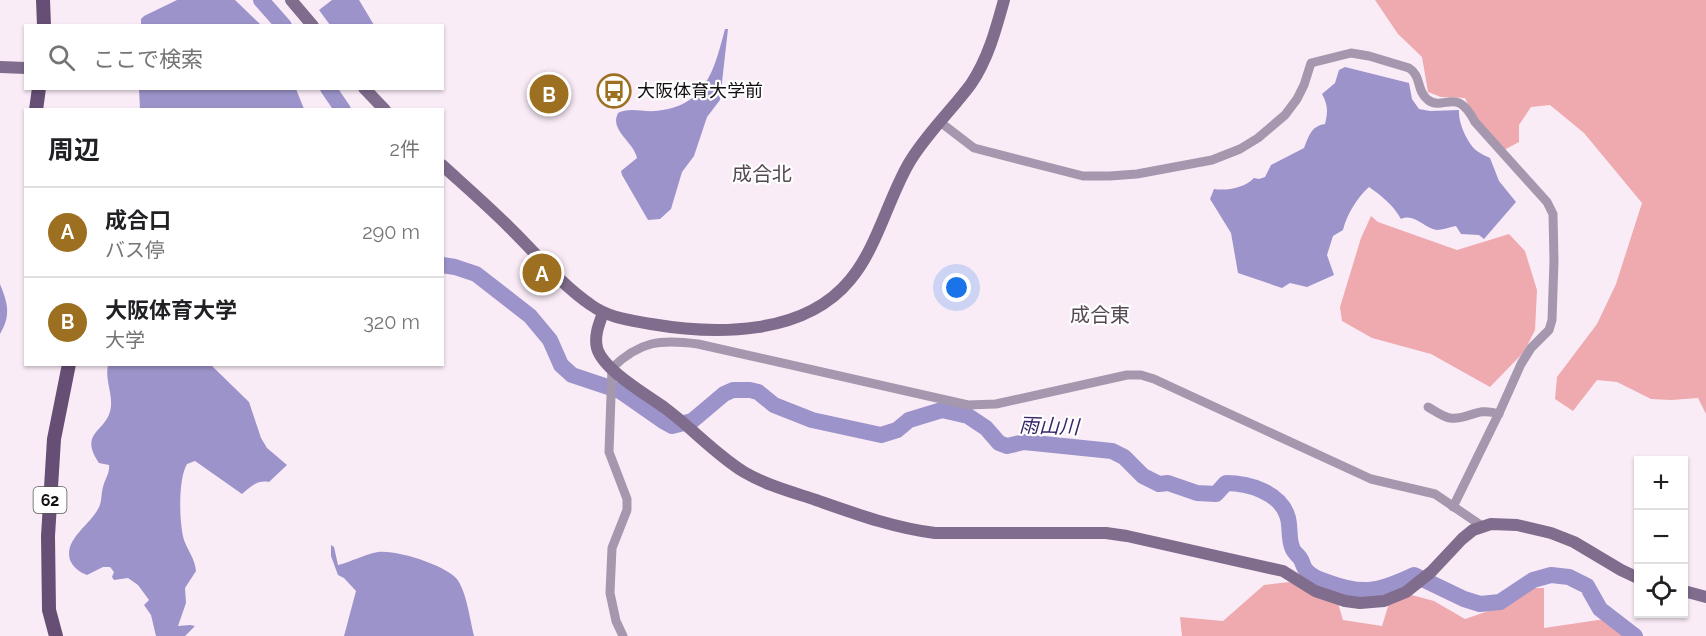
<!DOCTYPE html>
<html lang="ja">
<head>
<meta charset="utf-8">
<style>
	:root { --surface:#fff; --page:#f2f2f2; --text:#202124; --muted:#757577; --line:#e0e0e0; --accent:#9d6f20 }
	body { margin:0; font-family:Raleway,"Noto Sans JP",sans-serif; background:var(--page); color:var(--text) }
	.controls { position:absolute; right:18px; bottom:18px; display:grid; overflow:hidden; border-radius:0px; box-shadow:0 2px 4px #0004 }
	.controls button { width:54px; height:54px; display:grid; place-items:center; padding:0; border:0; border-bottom:2px solid var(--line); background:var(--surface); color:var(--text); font:30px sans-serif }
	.you { position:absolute; left:957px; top:288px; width:21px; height:21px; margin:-15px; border:4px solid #fff; border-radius:50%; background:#1a73e8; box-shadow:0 0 0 9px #1a73e833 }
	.badge { display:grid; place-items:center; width:39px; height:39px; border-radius:50%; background:var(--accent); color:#fff; font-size:20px; font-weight:700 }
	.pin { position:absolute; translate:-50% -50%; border:3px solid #fff; box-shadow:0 2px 6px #0006 }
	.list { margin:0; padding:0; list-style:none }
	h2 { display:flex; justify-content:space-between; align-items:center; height:78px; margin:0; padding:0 24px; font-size:26px }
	h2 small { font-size:20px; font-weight:400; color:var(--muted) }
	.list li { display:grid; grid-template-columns:39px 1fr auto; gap:18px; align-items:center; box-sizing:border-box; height:90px; padding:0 24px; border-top:2px solid var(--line) }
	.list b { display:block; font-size:22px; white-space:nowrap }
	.list p { margin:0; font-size:20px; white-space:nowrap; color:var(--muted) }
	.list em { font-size:20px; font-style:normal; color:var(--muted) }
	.icon { flex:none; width:33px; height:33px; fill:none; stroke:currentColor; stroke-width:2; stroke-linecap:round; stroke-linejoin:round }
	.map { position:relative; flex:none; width:1706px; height:636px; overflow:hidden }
	.search { position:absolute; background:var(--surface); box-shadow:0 2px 4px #0004; left:24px; top:24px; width:420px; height:66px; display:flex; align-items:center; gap:15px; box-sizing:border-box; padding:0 21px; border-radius:0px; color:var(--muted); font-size:22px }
	.panel { position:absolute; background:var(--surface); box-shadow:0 2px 4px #0004; left:24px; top:108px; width:420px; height:258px; border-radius:0px }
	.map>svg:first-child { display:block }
</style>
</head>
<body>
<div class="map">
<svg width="1706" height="636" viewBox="0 0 1706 636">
	<rect width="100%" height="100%" fill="#faecf7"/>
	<g fill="#eeaaaf">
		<polygon points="1375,0 1706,0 1706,414 1698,398 1671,400 1651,399 1617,382 1597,380 1573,411 1555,399 1557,377 1597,324 1616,284 1642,203 1584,133 1550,105 1531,107 1519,125 1519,142 1504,150 1476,122 1465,98 1441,97 1428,92 1422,57 1398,34"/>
		<polygon points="1371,216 1378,222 1457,250 1509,234 1525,251 1537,290 1535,330 1524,352 1490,387 1431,354 1372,338 1342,321 1340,307 1361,238"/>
		<polygon points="1289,582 1337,600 1343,620 1382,626 1390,600 1408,594 1434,601 1465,619 1500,607 1531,588 1544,588 1544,628 1605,619 1628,636 1182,636 1180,617 1223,621 1264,585"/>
	</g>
	<g fill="#9c93ca">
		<polygon points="177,0 235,0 261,25 141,25 141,19 144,16"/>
		<polygon points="332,0 359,0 374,25 330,25 319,10"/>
		<path d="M725,29H728L720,100L707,117L694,156L682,172L671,209L660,219L648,220L622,175L621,171L637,158C634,142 609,130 618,113C629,107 642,112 655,111C706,107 714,70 725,29Z"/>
		<path d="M1345,67L1409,83L1412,99L1419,109L1430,111L1459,110C1458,122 1467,143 1477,151C1481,154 1486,156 1490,158L1499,181L1516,202L1484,239L1479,235L1461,234L1456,226C1450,227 1442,230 1437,230C1423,228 1415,213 1401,219C1393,205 1382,196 1369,187C1357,198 1347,214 1343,230L1333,236L1327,255L1334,275L1307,287L1290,283L1282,288L1238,273L1231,233L1210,199L1214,189C1226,191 1245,188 1254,178L1259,179L1265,177L1271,165L1304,148C1309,136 1311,126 1325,124C1328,112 1328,105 1322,94L1335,83L1339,70Z"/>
		<polygon points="139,89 296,89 304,109 140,109"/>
		<path d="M0,284C8,304 11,315 0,334Z"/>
		<path d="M108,365H211L249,402L261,438L267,448L287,465L269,482C257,480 251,486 242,494L195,461L187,464C178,479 179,523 184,540C188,551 195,559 196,571L185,588L186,603L178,626L190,625L195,626L185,636H156L151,615L144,605L149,600L138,585L128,578L114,580L112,577L114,572L110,567H103L87,575C79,572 73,567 70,560C64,539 89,526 98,509C102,503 101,494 103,487C105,479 110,473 109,465L99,463C77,431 109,432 111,406C112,391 105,380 108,365Z"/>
		<path d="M331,545L334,547L338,565C351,562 365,554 378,552C395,549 451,566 459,582C467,596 470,620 474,636H344L356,591L344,578L338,575L331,556Z"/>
	</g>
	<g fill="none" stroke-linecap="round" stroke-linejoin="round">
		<g stroke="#9c93ca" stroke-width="16">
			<polyline points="261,0 284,26"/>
			<polyline points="328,88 343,110"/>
			<path d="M442,265L455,267L476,274L530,316L550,340L561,365L572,375L620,391L663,421L672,426L692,421L724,394L733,390H750L758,392L774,405L812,420L881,435L897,430L909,420L942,410L968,416L986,428L999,443L1007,446L1024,442L1112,451L1124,457L1143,476L1159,484L1168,483L1197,493L1216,494L1226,483C1248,483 1279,492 1287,515C1291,525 1288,537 1292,547C1293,552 1297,554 1300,558C1303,562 1303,567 1306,570C1312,578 1322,580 1330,583C1365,596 1382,590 1414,575L1464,599L1480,604L1500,602L1533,580L1551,575L1569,577L1587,586L1600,609L1635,636"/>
		</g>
		<g stroke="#a597ae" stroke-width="9">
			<path d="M940,122L974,148L1083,176H1110L1137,174L1212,160L1240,149L1258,138L1285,115L1297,99L1304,85L1311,63L1351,53L1369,56L1409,68C1422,76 1416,91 1428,100C1445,112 1456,85 1475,122L1547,202L1553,214L1554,261L1552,320L1549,330L1531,348L1521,364L1500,411L1453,507"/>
			<path d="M1428,407C1435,411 1443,417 1450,418C1468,421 1476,406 1499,414"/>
			<path d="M623,636L616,621L610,593L612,548L627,510V499L609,452L612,368C640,341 660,339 698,344L968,405L996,404L1127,375H1141L1154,379L1371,479L1435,494L1482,526"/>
		</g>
		<g stroke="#806c8c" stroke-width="12">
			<polyline points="291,0 313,26"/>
			<polyline points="0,67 26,68"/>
			<polyline points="364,88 385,110"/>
			<path d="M442,165C465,186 488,206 509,227C536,253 560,284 591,305C609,318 630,320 651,324C716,335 804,336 850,280C877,248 888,199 909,163C926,134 952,110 971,84C988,59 996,29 1004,0"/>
			<path d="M603,313C599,324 594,336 597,348C603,370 647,395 665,408C692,428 715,454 744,472C766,485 792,492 816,500C856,514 894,528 935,533H1106L1127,536L1283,571L1315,591L1345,601L1360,603L1384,601L1406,592L1431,572L1462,539L1473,530L1491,524L1517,525L1551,533L1574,542L1621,570L1638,578"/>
			<polyline points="1684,591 1706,597"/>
		</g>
		<g stroke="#664e74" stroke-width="14">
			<polyline points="43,0 44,26"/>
			<polyline points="36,110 39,88"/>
			<polyline points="56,636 49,610 48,536 54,439 69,364"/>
		</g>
	</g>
	<defs>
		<g id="bus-ring" transform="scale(1.725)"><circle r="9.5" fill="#fefefe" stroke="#9d6f20" stroke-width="1.5"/><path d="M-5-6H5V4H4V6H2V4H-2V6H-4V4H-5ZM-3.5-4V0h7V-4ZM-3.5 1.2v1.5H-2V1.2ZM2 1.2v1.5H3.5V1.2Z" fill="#9d6f20"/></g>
	</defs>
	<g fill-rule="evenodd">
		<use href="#bus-ring" x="614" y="91"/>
	</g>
	<g text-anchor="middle" stroke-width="4.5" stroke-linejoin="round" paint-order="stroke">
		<rect fill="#fefefe" stroke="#595659" stroke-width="1.5" x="33.5" y="487" width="33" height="26" rx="4.5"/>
		<g font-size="16" font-weight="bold" fill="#120e12">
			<text x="50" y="506">62</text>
		</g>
		<g font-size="18" fill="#120e12" stroke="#fefefe" text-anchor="start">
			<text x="637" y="97">大阪体育大学前</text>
		</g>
		<g font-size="20" fill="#544952" stroke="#fefefe">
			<text x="762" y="181">成合北</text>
			<text x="1100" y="322">成合東</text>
		</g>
		<g font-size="20" font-style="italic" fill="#392668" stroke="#fefefe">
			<text transform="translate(1049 426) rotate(2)" y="7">雨山川</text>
		</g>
	</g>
</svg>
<div class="controls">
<button>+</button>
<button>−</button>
<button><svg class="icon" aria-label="locate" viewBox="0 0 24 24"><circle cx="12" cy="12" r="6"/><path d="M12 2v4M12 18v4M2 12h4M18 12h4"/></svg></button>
</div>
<div class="you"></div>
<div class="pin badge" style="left:542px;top:273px">A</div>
<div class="pin badge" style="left:549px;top:94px">B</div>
<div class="search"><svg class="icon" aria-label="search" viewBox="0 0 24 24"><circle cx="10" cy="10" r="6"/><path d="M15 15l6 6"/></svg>ここで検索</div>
<section class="panel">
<h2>周辺<small>2件</small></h2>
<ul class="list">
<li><span class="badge">A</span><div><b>成合口</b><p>バス停</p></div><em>290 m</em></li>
<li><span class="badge">B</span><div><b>大阪体育大学</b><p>大学</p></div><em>320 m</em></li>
</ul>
</section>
</div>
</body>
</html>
